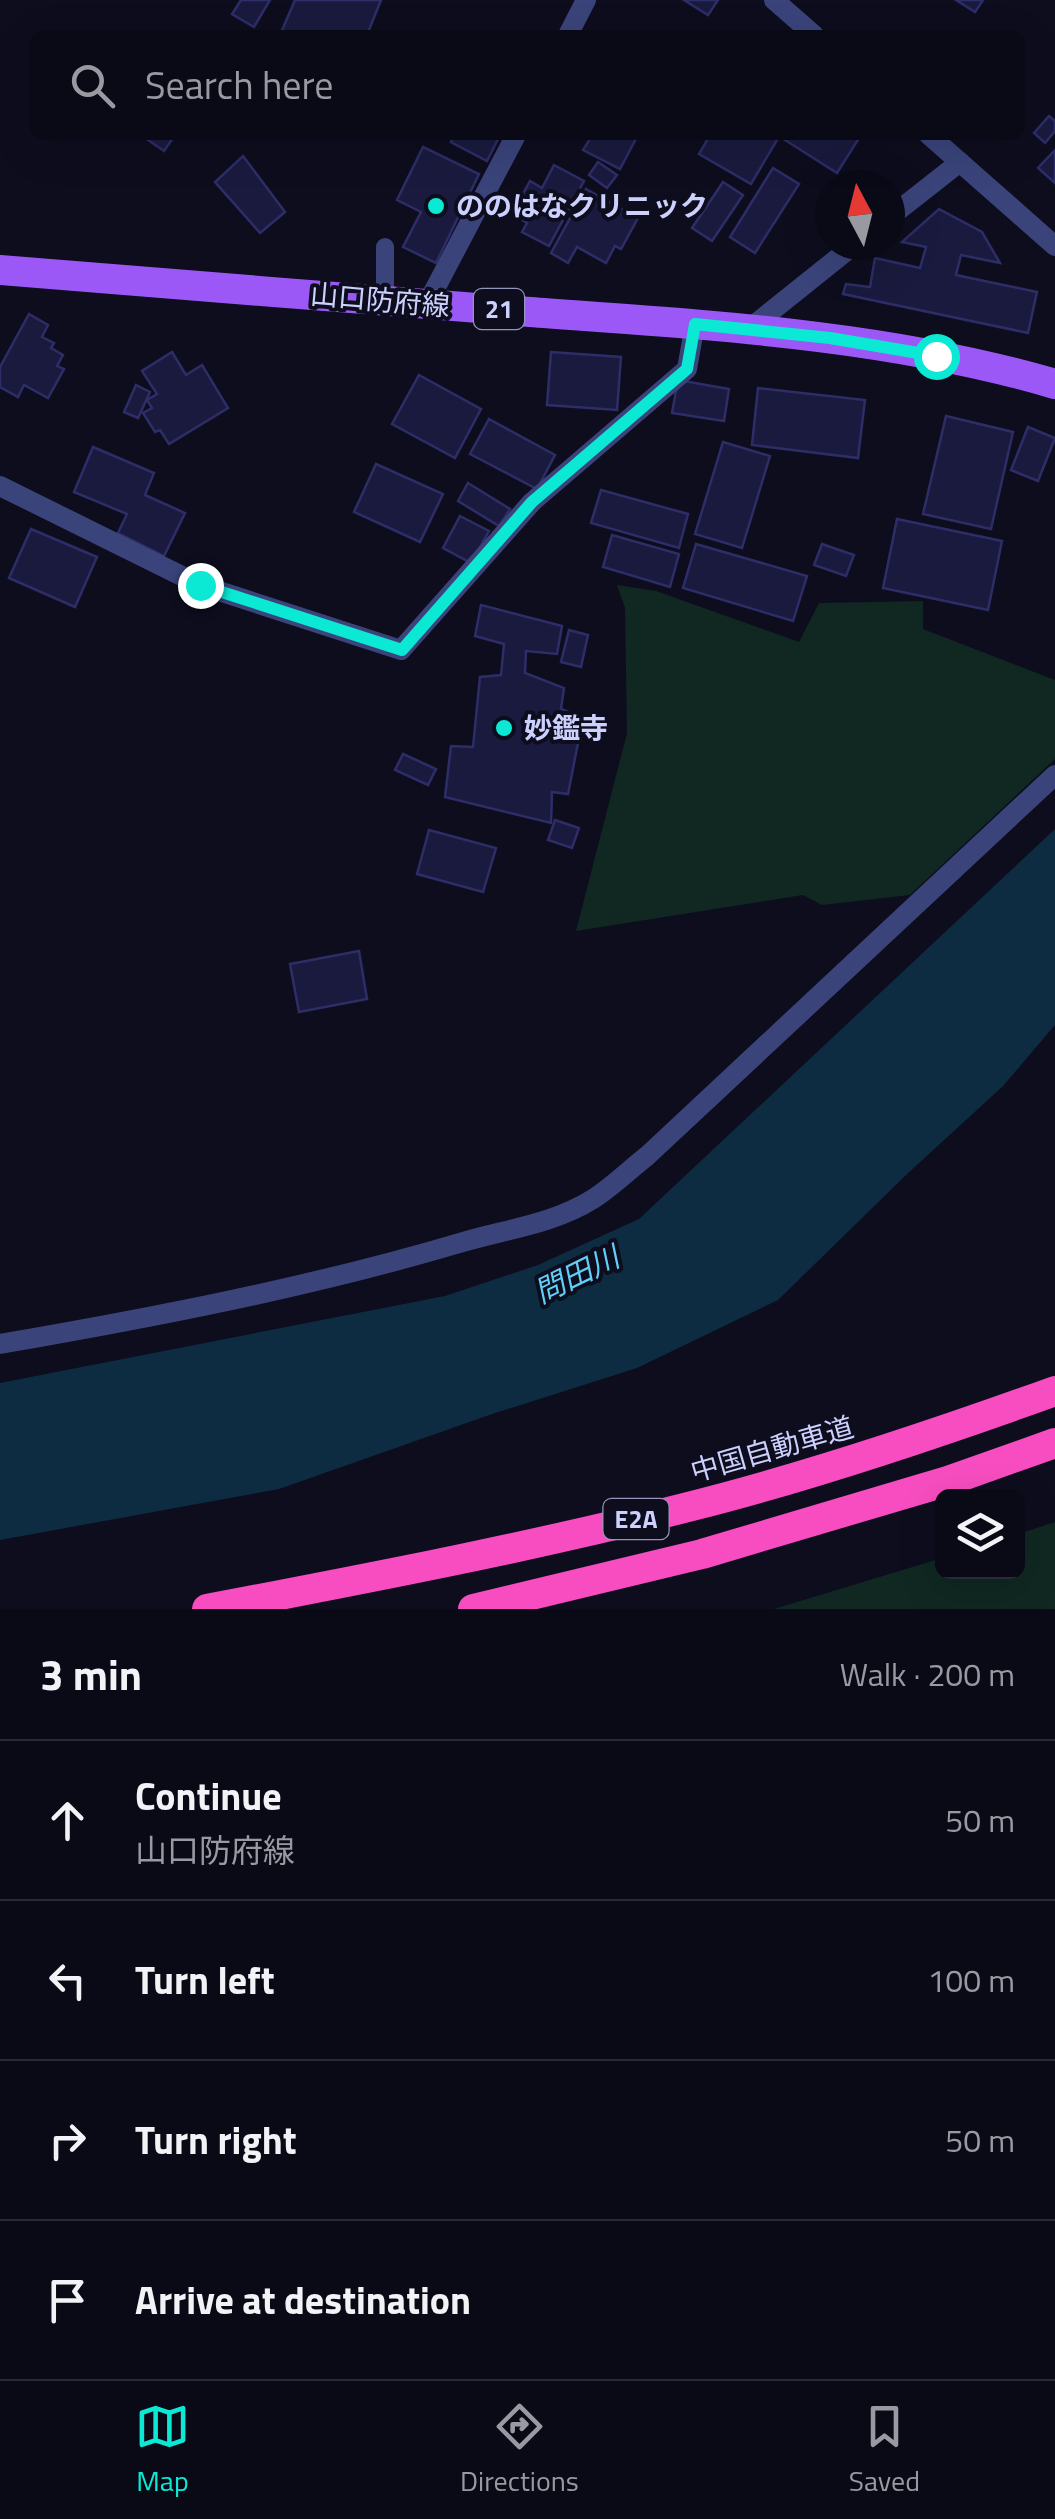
<!DOCTYPE html>
<html lang="en">
<head>
<meta charset="utf-8">
<style>
	:root { --surface:#0a0a16; --page:#181823; --text:#f1f3f6; --muted:#999aa1; --line:#2a2b35; --accent:#0be9d4 }
	body { margin:0; font-family:"Titillium Web","Noto Sans JP",sans-serif; background:var(--page); color:var(--text) }
	.controls { position:absolute; right:30px; bottom:30px; display:grid; overflow:hidden; border-radius:15px; box-shadow:0 10px 40px #0002 }
	.controls button { width:90px; height:90px; display:grid; place-items:center; padding:0; border:0; border-bottom:2px solid var(--line); background:var(--surface); color:var(--text); font:50px sans-serif }
	.compass { position:absolute; left:815px; top:170px; width:90px; height:90px; border-radius:50%; background:var(--surface); box-shadow:0 10px 40px #0002; rotate:353deg }
	.stop { position:absolute; width:30px; height:30px; margin:-22px; border:8px solid #0be9d4; border-radius:50%; background:#fff }
	.stop.end { background:#0be9d4; border-color:#fff; box-shadow:0 2px 10px #0008 }
	.list { margin:0; padding:0; list-style:none }
	h2 { display:flex; justify-content:space-between; align-items:center; height:130px; margin:0; padding:0 40px; font-size:42px }
	h2 small { font-size:32px; font-weight:400; color:var(--muted) }
	.list li { display:grid; grid-template-columns:65px 1fr auto; gap:30px; align-items:center; box-sizing:border-box; height:160px; padding:0 40px; border-top:2px solid var(--line) }
	.list b { display:block; font-size:38px; white-space:nowrap }
	.list p { margin:0; font-size:32px; white-space:nowrap; color:var(--muted) }
	.list em { font-size:32px; font-style:normal; color:var(--muted) }
	.icon { flex:none; width:55px; height:55px; fill:none; stroke:currentColor; stroke-width:2; stroke-linecap:round; stroke-linejoin:round }
	.map { position:relative; flex:none; width:1055px; height:1609px; overflow:hidden }
	.search { position:absolute; background:var(--surface); box-shadow:0 10px 40px #0002; left:30px; right:30px; top:30px; height:110px; display:flex; align-items:center; gap:25px; box-sizing:border-box; padding:0 35px; border-radius:15px; color:var(--muted); font-size:38px }
	.sheet { height:770px; background:var(--surface) }
	nav { display:flex; justify-content:space-around; align-items:center; box-sizing:border-box; height:140px; border-top:2px solid var(--line); background:var(--surface); font-size:28px; color:var(--muted) }
	nav a { display:grid; justify-items:center; gap:5px }
	nav .on { color:var(--accent) }
	.map>svg:first-child { display:block }
</style>
</head>
<body>
<div class="map">
<svg width="1055" height="1609" viewBox="0 0 1055 1609">
	<rect width="100%" height="100%" fill="#0d0d1e"/>
	<g fill="#102722">
		<polygon points="617,585 656,591 799,642 819,603 923,601 923,629 1055,680 1055,759 910,895 822,905 803,895 576,931 627,733 625,608"/>
		<polygon points="1055,1522 1055,1609 774,1609 942,1558 942,1572 1018,1572 1018,1534"/>
	</g>
	<polygon fill="#0e2c41" points="1055,829 1055,1025 1003,1086 906,1175 778,1300 637,1368 495,1413 279,1489 0,1540 0,1383 445,1296 538,1265 639,1219"/>
	<g fill="#1a1a3e" stroke="#2d2d68" stroke-width="2.5">
		<polygon points="241,0 270,0 254,27 232,14"/>
		<polygon points="295,0 381,0 367,35 280,35"/>
		<polygon points="684,0 718,0 708,15"/>
		<polygon points="956,0 983,0 975,12"/>
		<polygon points="1049,116 1055,121 1055,131 1045,143 1034,133"/>
		<polygon points="141,135 175,135 164,151"/>
		<polygon points="453,135 500,135 487,161 451,142"/>
		<polygon points="638,135 620,169 583,150 590,139 585,135"/>
		<polygon points="710,135 780,135 751,184 699,154"/>
		<polygon points="789,135 861,135 837,173 785,140"/>
		<polygon points="423,147 479,174 436,263 403,247 421,212 397,200"/>
		<polygon points="1055,150 1055,183 1038,168"/>
		<polygon points="243,156 285,212 260,233 215,182"/>
		<polygon points="598,162 617,175 607,188 589,175"/>
		<polygon points="554,165 584,181 549,246 522,232 527,223 512,214 530,181 542,188"/>
		<polygon points="773,168 799,184 755,253 730,237"/>
		<polygon points="723,182 743,195 712,241 692,228"/>
		<polygon points="586,189 638,218 621,249 615,246 606,263 577,247 568,263 551,253"/>
		<polygon points="939,209 982,232 1000,263 961,255 956,275 1037,292 1028,333 843,294 846,284 870,287 875,258 920,268 926,247 902,242"/>
		<polygon points="29,314 48,325 42,337 54,343 51,348 63,355 57,366 64,369 48,398 24,385 18,397 0,387 0,367"/>
		<polygon points="172,352 186,375 202,365 228,408 169,444 160,430 155,432 143,413 152,408 147,400 157,394 142,371"/>
		<polygon points="551,352 621,357 617,410 547,405"/>
		<polygon points="419,375 481,409 455,458 392,424"/>
		<polygon points="678,380 729,389 724,421 672,413"/>
		<polygon points="136,385 150,392 138,418 124,412"/>
		<polygon points="758,388 865,400 858,458 752,445"/>
		<polygon points="946,416 1013,432 991,529 923,514"/>
		<polygon points="489,419 555,455 537,489 470,454"/>
		<polygon points="1028,427 1055,438 1038,481 1011,470"/>
		<polygon points="723,442 770,456 742,548 695,534"/>
		<polygon points="93,447 154,473 145,495 185,513 164,556 118,533 127,514 74,492"/>
		<polygon points="376,464 443,494 420,542 354,512"/>
		<polygon points="468,483 510,509 499,526 458,501"/>
		<polygon points="601,490 688,514 679,548 591,523"/>
		<polygon points="460,516 489,531 471,563 443,548"/>
		<polygon points="897,519 1002,541 988,610 883,588"/>
		<polygon points="31,529 97,557 75,607 9,578"/>
		<polygon points="612,535 679,554 670,587 603,567"/>
		<polygon points="696,544 807,576 793,621 683,588"/>
		<polygon points="822,544 854,555 846,576 814,565"/>
		<polygon points="481,605 562,626 557,654 526,651 525,673 564,688 561,709 583,718 568,794 552,792 551,823 445,797 451,746 473,747 480,677 501,675 504,644 475,636"/>
		<polygon points="569,630 588,635 581,667 561,662"/>
		<polygon points="403,754 436,769 428,785 395,770"/>
		<polygon points="555,820 579,828 572,848 548,840"/>
		<polygon points="429,830 496,848 483,892 417,874"/>
		<polygon points="359,951 367,999 299,1012 290,964"/>
	</g>
	<g fill="none" stroke-linecap="round" stroke-linejoin="round">
		<polyline stroke="#3a447a" stroke-width="18" points="385,247 385,300"/>
		<g stroke="#3a447a" stroke-width="20">
			<polyline points="774,0 814,35"/>
			<polyline points="568,35 586,0"/>
			<polyline points="929,135 1055,246"/>
			<polyline points="890,217 960,162"/>
			<polyline points="427,304 516,135"/>
			<polyline points="749,329 854,245"/>
			<polyline points="0,486 200,585 401,650 532,502 687,369 695,324"/>
			<path d="M0,1344C156,1317 311,1287 463,1242C507,1229 553,1224 593,1199C612,1187 629,1170 647,1156L1055,775"/>
		</g>
		<path stroke="#9c58f7" stroke-width="30" d="M0,270C177,284 353,299 530,312C706,325 885,334 1055,384"/>
		<g stroke="#f74dc0" stroke-width="30">
			<path d="M207,1609C369,1578 532,1547 692,1506C815,1475 936,1434 1055,1391"/>
			<polyline points="473,1609 702,1554 948,1481 1055,1443"/>
		</g>
	</g>
	<g fill="none" stroke-linecap="round" stroke-linejoin="round">
		<polyline stroke="#0be9d4" stroke-width="12" points="200,585 402,650 532,502 687,369 695,324 830,338 936,356"/>
	</g>
	<g fill="#0be9d4" stroke="#0d0d1e" stroke-width="4">
		<circle cx="436" cy="206" r="10"/>
		<circle cx="504" cy="728" r="10"/>
	</g>
	<g text-anchor="middle" stroke-width="8" stroke-linejoin="round" paint-order="stroke">
		<g fill="#0d0d1e" stroke="#9396ba" stroke-width="2.5">
			<rect x="474" y="289" width="50" height="40" rx="8"/>
			<rect x="603.5" y="1499" width="65" height="40" rx="8"/>
		</g>
		<g font-size="25" font-weight="bold" fill="#ccd0fd">
			<text x="499" y="318">21</text>
			<text x="636" y="1528">E2A</text>
		</g>
		<g font-size="28" font-weight="bold" fill="#ccd0fd" stroke="#0d0d1e" text-anchor="start">
			<text x="456" y="216">ののはなクリニック</text>
			<text x="524" y="738">妙鑑寺</text>
		</g>
		<g font-size="28" fill="#ccd0fd" stroke="#0d0d1e">
			<text transform="translate(380 300) rotate(5)" y="10">山口防府線</text>
			<text transform="translate(772 1449) rotate(-16)" y="10">中国自動車道</text>
		</g>
		<g font-size="30" font-style="italic" fill="#5fcff7" stroke="#0d0d1e">
			<text transform="translate(577 1275) rotate(-26)" y="10">問田川</text>
		</g>
	</g>
</svg>
<div class="controls">
<button><svg class="icon" aria-label="layers" viewBox="0 0 24 24"><path d="M12 4l9 5-9 5-9-5zM3 14l9 5 9-5"/></svg></button>
</div>
<svg class="compass" viewBox="-18 -18 36 36"><path d="M0-13l5 13h-10z" fill="#e53935"/><path d="M0 13l5-13h-10z" fill="#999aa1"/></svg>
<div class="stop" style="left:936px;top:356px"></div>
<div class="stop end" style="left:200px;top:585px"></div>
<div class="search"><svg class="icon" aria-label="search" viewBox="0 0 24 24"><circle cx="10" cy="10" r="6"/><path d="M15 15l6 6"/></svg>Search here</div>
</div>
<section class="sheet">
<h2>3 min<small>Walk · 200 m</small></h2>
<ul class="list">
<li><svg class="icon" aria-label="ahead" viewBox="0 0 24 24"><path d="M12 20V5M6 11l6-6 6 6"/></svg><div><b>Continue</b><p>山口防府線</p></div><em>50 m</em></li>
<li><svg class="icon" aria-label="left" viewBox="0 0 24 24"><path d="M17 20v-9H6M10 6l-5 5 5 5"/></svg><div><b>Turn left</b></div><em>100 m</em></li>
<li><svg class="icon" aria-label="right" viewBox="0 0 24 24"><path d="M7 20v-9h11M14 6l5 5-5 5"/></svg><div><b>Turn right</b></div><em>50 m</em></li>
<li><svg class="icon" aria-label="arrive" viewBox="0 0 24 24"><path d="M6 21V4h12l-3 4 3 4H6"/></svg><div><b>Arrive at destination</b></div></li>
</ul>
</section>
<nav>
<a class="on"><svg class="icon" aria-label="map" viewBox="0 0 24 24"><path d="M3 6l6-2 6 2 6-2v14l-6 2-6-2-6 2zM9 4v14M15 6v14"/></svg>Map</a>
<a><svg class="icon" aria-label="directions" viewBox="0 0 24 24"><path d="M12 3l9 9-9 9-9-9zM9 14v-3h6M13 9l2 2-2 2"/></svg>Directions</a>
<a><svg class="icon" aria-label="saved" viewBox="0 0 24 24"><path d="M7 4h10v16l-5-4-5 4z"/></svg>Saved</a>
</nav>
</body>
</html>
